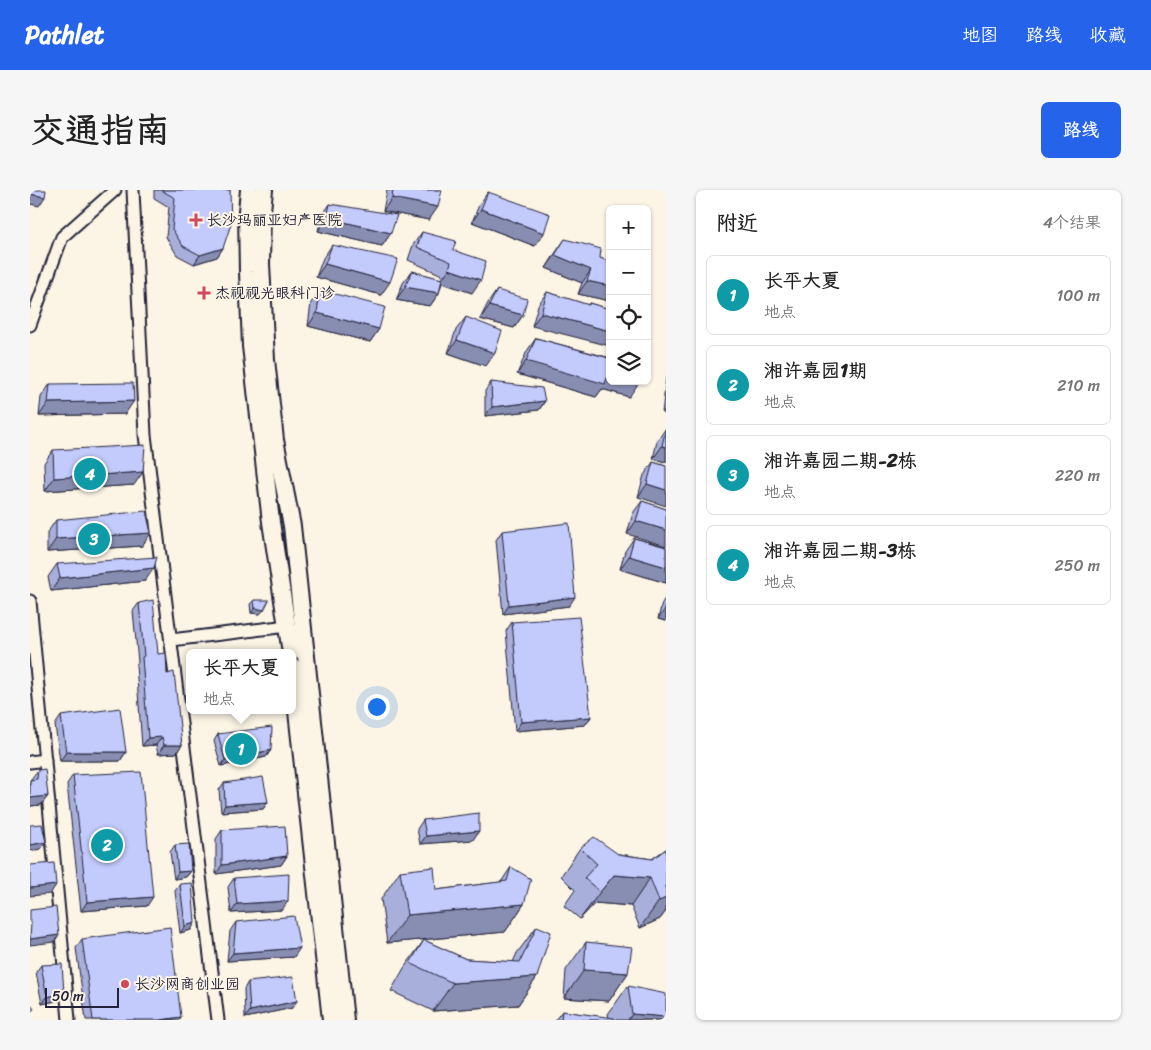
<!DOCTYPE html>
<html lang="zh">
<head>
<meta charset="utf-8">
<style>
	:root { --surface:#fff; --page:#f6f6f6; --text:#222; --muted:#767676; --line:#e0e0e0; --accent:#2563eb }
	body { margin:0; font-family:Sriracha,"LXGW WenKai TC",sans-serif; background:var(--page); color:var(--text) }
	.controls { position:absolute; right:15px; top:15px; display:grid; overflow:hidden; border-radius:8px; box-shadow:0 1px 4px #0004 }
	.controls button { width:45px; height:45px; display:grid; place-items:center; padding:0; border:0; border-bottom:1px solid var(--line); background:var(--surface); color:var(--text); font:25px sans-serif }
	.scale { position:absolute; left:15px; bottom:12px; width:74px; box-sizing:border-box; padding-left:5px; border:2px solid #22223b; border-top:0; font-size:14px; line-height:18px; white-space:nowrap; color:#22223b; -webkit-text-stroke:4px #fcf5e5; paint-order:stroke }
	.you { position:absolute; left:346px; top:516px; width:18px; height:18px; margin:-12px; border:4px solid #fff; border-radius:50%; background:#1a73e8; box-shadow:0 0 0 8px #1a73e833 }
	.badge { display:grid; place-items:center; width:32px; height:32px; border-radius:50%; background:var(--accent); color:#fff; font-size:16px; font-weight:700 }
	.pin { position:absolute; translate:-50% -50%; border:2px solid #fff; box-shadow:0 1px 5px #0006 }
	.popup { position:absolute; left:156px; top:459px; width:110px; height:65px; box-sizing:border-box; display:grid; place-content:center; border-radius:8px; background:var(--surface); filter:drop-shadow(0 1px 4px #0005); font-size:16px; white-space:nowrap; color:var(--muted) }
	.popup b { font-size:19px; color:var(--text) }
	.popup::after { content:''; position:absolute; left:50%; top:100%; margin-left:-10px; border:10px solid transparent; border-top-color:var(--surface) }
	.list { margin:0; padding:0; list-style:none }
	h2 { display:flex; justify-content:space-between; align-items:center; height:65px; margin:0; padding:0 20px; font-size:21px }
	h2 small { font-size:16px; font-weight:400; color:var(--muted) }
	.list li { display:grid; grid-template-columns:32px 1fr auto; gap:15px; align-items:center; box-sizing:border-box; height:80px; margin:0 10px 10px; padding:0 10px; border:1px solid var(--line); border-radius:8px }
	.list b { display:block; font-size:19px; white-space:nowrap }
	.list p { margin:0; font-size:16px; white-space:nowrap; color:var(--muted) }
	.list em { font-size:16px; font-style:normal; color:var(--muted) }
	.icon { flex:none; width:28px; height:28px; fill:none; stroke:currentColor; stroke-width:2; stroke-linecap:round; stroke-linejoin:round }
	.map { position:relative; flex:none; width:636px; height:830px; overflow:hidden; border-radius:8px }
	header { display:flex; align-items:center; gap:30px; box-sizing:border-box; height:70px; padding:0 25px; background:var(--accent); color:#fff }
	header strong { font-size:24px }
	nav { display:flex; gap:28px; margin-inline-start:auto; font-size:18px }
	.intro { display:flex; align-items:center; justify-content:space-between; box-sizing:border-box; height:120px; padding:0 30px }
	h1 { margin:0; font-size:35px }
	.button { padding:12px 22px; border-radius:8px; background:var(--accent); color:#fff; font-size:18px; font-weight:700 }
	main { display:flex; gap:30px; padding:0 30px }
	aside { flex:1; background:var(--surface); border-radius:8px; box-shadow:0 1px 4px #0004 }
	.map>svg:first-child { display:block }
</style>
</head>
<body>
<header>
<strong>Pathlet</strong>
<nav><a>地图</a><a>路线</a><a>收藏</a></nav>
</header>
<div class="intro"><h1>交通指南</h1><a class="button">路线</a></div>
<main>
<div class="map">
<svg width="636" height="830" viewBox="0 0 636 830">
	<rect width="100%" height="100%" fill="#fcf5e5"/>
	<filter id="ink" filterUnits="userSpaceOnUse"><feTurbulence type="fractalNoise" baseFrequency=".02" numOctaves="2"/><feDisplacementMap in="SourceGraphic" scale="10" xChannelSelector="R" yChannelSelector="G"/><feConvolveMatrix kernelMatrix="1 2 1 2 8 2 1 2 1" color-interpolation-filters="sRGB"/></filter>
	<g filter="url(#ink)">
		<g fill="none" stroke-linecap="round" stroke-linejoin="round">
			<g stroke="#22223b" stroke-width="15">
				<g id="minor">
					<polyline points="103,0 115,245 188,830"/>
					<polyline points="0,135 32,47 85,0"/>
					<polyline points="0,411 39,830"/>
					<polyline points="141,450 258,436"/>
					<polyline points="0,572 15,570"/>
				</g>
			</g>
			<g stroke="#22223b" stroke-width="20">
				<g id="secondary">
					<polyline points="219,0 217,21 218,82 221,156 241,332 261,463"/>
					<polyline points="234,0 232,21 231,74 236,170 245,250 262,336 315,830"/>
					<polyline points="262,476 301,830"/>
				</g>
			</g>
			<use href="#minor" stroke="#fcf5e5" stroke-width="11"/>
			<use href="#secondary" stroke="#fcf5e5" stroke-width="16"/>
		</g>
		<g fill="#a8afda" stroke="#22223b">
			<polygon points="124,0 200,0 193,58 187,67 164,74 147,65 136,47 139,17 124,8"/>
			<polygon points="357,0 412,0 399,30 353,21"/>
			<polygon points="458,2 514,43 505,56 442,32 449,15"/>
			<polygon points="300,14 361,43 352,56 288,41 291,27"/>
			<polygon points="392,42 423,60 442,103 412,93 409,103 400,116 366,110 373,93 382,81 411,89 412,85 378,70 383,55"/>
			<polygon points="535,49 570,68 580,72 580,111 548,104 552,93 516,78 526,62"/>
			<polygon points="302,55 351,105 286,87 293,68"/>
			<polygon points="290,100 349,139 340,152 278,136 281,113"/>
			<polygon points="467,100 493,125 484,138 450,129 458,113"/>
			<polygon points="517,102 558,115 559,113 580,119 502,136 508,115"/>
			<polygon points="436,127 456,176 418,163 426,140"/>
			<polygon points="506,148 577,167 580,164 580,191 599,207 572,199 566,207 487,184 497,161"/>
			<polygon points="636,187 636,224 632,223"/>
			<polygon points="461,192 515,211 509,220 455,226 455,201"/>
			<polygon points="20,194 95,224 9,226 11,207"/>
			<polygon points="636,238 636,272 623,269 627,251"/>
			<polygon points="23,260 104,295 15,301 14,273"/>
			<polygon points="623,272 636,276 608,307 614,285"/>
			<polygon points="612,311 636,319 597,344 603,323"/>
			<polygon points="26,330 112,356 17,362 17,343"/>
			<polygon points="472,341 539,416 473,424 466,350"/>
			<polygon points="604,348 636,357 636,393 590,379 595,361"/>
			<polygon points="27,374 115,391 21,401 18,387"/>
			<polygon points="636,407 636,431 628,429 632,413"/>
			<polygon points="224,410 230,424 221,423 220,414"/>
			<polygon points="109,413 128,464 137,484 152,555 146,563 128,564 126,555 112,556 106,475 108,472 103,421"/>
			<polygon points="482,432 561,527 555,535 485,541 476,441"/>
			<polygon points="31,526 96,562 90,571 30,571 25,535"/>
			<polygon points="188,544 241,560 236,567 191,576 184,551"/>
			<polygon points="8,580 18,606 11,615 0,616 0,590 1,589"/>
			<polygon points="43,585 117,716 51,721 37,594"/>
			<polygon points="194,593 238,612 233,619 191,622 189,600"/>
			<polygon points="393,630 443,650 390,654 387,639"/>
			<polygon points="192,640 257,666 251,675 186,684 186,649"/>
			<polygon points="145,655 161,681 156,687 144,689 140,662"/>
			<polygon points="550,658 622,669 636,659 636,721 630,729 610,738 601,716 565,713 550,729 534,716 545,700 531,686"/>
			<polygon points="481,677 494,714 475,742 357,753 351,709 370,681 406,700 471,692"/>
			<polygon points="204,688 252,720 201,723 198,697"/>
			<polygon points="150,694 161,740 150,743 145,701"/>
			<polygon points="206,732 264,767 197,771 200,741"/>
			<polygon points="507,736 507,787 488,815 403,821 361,801 374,778 394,750 436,769 483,772 487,763"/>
			<polygon points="52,749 151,827 149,830 56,830 46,758"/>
			<polygon points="556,752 598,783 579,811 534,808 536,780"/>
			<polygon points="11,775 30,810 12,814 6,782"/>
			<polygon points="218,792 262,818 215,828 214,799"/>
			<polygon points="598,796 636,830 525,830 532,821 579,828 578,824"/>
		</g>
		<g fill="#888eb1" stroke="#22223b">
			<polygon points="0,4 15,7 9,16 0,14"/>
			<polygon points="362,8 408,17 399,30 353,21"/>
			<polygon points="451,19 514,43 505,56 442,32"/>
			<polygon points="297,28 361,43 352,56 288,41"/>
			<polygon points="193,58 187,67 164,74 170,65"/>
			<polygon points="525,65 561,80 552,93 516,78"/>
			<polygon points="295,74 360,92 351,105 286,87"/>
			<polygon points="419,79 451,90 442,103 410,92"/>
			<polygon points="557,91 580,96 580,111 548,104"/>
			<polygon points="375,97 409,103 400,116 366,110"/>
			<polygon points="459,116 493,125 484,138 450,129"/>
			<polygon points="287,123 349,139 340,152 278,136"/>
			<polygon points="511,123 580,141 580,156 502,136"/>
			<polygon points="427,150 465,163 456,176 418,163"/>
			<polygon points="496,171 578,185 580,185 580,191 600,191 608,194 599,207 572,199 566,207 487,184"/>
			<polygon points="104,211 95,224 9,226 18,213"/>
			<polygon points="515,211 509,220 455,226 462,217"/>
			<polygon points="636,218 636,224 632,223"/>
			<polygon points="632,256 636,257 636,272 623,269"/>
			<polygon points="113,282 104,295 15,301 24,288"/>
			<polygon points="617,294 636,300 636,316 608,307"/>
			<polygon points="606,331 636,340 636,356 597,344"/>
			<polygon points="121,343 112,356 17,362 26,349"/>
			<polygon points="599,366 636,377 636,393 590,379"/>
			<polygon points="124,378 115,391 21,401 30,388"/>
			<polygon points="545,407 539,416 473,424 479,415"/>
			<polygon points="225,418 234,420 230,424 221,423"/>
			<polygon points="636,418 636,431 628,429"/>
			<polygon points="561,527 555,535 485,541 491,532"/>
			<polygon points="132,547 126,555 112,556 118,548"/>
			<polygon points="134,555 152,555 146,563 128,564"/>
			<polygon points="241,560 236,567 191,576 195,570"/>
			<polygon points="36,562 96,562 90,571 30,571"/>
			<polygon points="18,606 11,615 0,616 0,608"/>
			<polygon points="238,612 233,619 191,622 195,615"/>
			<polygon points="449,641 443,650 390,654 396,646"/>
			<polygon points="16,652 11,659 0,661 0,655"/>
			<polygon points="257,666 251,675 186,684 192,675"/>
			<polygon points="161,681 156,687 144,689 148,682"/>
			<polygon points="584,685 620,688 601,716 565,713 550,729 570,702"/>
			<polygon points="26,695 20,704 0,706 0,698"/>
			<polygon points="123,707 117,716 51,721 57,712"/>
			<polygon points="636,708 636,721 630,729 610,738 629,711"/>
			<polygon points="258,711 252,720 201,723 207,714"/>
			<polygon points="494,714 475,742 357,753 377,725"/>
			<polygon points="165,733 161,740 150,743 155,736"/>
			<polygon points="29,745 24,752 0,755 0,749"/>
			<polygon points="270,758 264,767 197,771 203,763"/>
			<polygon points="554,780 598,783 579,811 534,808"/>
			<polygon points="507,787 488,815 403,821 423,793"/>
			<polygon points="34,803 30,810 12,814 17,807"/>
			<polygon points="267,811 262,818 215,828 220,821"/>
			<polygon points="602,824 636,827 636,830 598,830"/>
			<polygon points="151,827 149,830 130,830"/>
		</g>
		<g fill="#c3cbfd" stroke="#22223b">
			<polygon points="0,0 16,0 15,7 0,4"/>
			<polygon points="131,0 200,0 201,34 193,58 170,65 153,56 142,39 145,8"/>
			<polygon points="363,0 412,0 408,17 362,8"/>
			<polygon points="458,2 520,24 514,43 451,19"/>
			<polygon points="300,14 367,25 361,43 297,28"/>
			<polygon points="392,42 426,51 423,60 456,71 451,90 419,79 421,72 387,57"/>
			<polygon points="535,49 571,59 570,68 580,72 580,96 557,91 561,80 525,65"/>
			<polygon points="302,55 368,69 360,92 295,74"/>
			<polygon points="382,81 412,89 409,103 375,97"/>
			<polygon points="290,100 355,117 349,139 287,123"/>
			<polygon points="467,100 497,109 493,125 459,116"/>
			<polygon points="517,102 559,115 559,113 580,119 580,141 511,123"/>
			<polygon points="436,127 472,141 465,163 427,150"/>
			<polygon points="506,148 579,168 580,166 580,185 578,185 575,194 496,171"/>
			<polygon points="600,191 608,191 608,194"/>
			<polygon points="461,192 512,198 515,211 462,217"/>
			<polygon points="103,193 104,211 18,213 20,194"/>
			<polygon points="636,238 636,257 632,256"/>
			<polygon points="115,255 113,282 24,288 23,260"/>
			<polygon points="623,272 636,276 636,300 617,294"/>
			<polygon points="612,311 636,319 636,340 606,331"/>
			<polygon points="116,321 121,343 26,349 26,330"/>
			<polygon points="539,333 545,407 479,415 472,341"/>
			<polygon points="604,348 636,357 636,377 599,366"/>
			<polygon points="127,367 124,378 30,388 27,374"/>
			<polygon points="123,410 128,464 136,463 137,484 144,482 152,555 134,555 132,547 118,548 112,467 114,466 109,413"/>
			<polygon points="224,410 239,410 234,420 225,418"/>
			<polygon points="549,427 561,527 491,532 482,432"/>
			<polygon points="90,518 96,562 36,562 31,526"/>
			<polygon points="242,537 241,560 195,570 188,544"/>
			<polygon points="15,579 18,606 0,608 0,590 7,589 8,580"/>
			<polygon points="111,582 123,707 57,712 43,585"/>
			<polygon points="233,587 238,612 195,615 194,593"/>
			<polygon points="449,623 449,641 396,646 393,630"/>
			<polygon points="12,634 16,652 0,655 0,635"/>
			<polygon points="255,636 257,666 192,675 192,640"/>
			<polygon points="564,647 588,664 622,669 636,659 636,708 629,711 620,688 584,685 570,702 554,688 567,674 550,658"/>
			<polygon points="159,654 161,681 148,682 145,655"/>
			<polygon points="24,673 26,695 0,698 0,675"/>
			<polygon points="404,677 406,700 477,691 481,677 501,689 494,714 377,725 370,681"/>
			<polygon points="259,684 258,711 207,714 204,688"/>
			<polygon points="162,693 165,733 155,736 150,694"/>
			<polygon points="26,717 29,745 0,749 1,733 0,733 0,720"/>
			<polygon points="264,726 270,758 203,763 206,732"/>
			<polygon points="507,736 521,742 507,787 423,793 380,773 394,750 436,769 490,772"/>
			<polygon points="140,737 151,827 130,830 63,830 52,749"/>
			<polygon points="556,752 602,757 598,783 554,780"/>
			<polygon points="32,774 34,803 17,807 11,775"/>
			<polygon points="263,787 267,811 220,821 218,792"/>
			<polygon points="598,796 636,804 636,827 602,824"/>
			<polygon points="0,814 4,819 0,822"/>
			<polygon points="532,821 584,828 584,830 531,830"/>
		</g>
	</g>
	<g fill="#d1495b" stroke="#fcf5e5" stroke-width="2">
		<path d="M163.5 22.5h5v5h5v5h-5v5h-5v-5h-5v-5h5z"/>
		<path d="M171.5 95.5h5v5h5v5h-5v5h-5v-5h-5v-5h5z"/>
		<circle cx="95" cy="794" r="5"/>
	</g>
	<g text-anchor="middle" stroke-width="4" stroke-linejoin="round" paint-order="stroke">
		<g font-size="15" fill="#22223b" stroke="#fcf5e5" text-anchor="start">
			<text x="177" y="35">长沙玛丽亚妇产医院</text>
			<text x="185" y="108">杰视视光眼科门诊</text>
			<text x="105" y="799">长沙网商创业园</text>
		</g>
	</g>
</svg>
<div class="controls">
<button>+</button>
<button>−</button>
<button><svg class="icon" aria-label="locate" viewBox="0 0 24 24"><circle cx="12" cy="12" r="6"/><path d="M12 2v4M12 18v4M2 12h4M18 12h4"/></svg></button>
<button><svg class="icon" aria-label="layers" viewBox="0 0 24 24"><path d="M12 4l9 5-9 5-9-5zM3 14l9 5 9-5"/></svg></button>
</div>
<div class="scale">50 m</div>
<div class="you"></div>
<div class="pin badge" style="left:211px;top:559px;background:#0f9aa8">1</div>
<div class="popup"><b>长平大夏</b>地点</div>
<div class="pin badge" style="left:77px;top:655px;background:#0f9aa8">2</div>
<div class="pin badge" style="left:64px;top:349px;background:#0f9aa8">3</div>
<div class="pin badge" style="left:60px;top:284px;background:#0f9aa8">4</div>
</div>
<aside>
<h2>附近<small>4个结果</small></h2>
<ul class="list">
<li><span class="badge" style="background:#0f9aa8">1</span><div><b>长平大夏</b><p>地点</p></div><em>100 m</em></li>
<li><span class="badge" style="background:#0f9aa8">2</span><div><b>湘许嘉园1期</b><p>地点</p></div><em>210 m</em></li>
<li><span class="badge" style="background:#0f9aa8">3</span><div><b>湘许嘉园二期-2栋</b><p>地点</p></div><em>220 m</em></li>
<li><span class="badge" style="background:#0f9aa8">4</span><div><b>湘许嘉园二期-3栋</b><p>地点</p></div><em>250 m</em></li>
</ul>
</aside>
</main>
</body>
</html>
